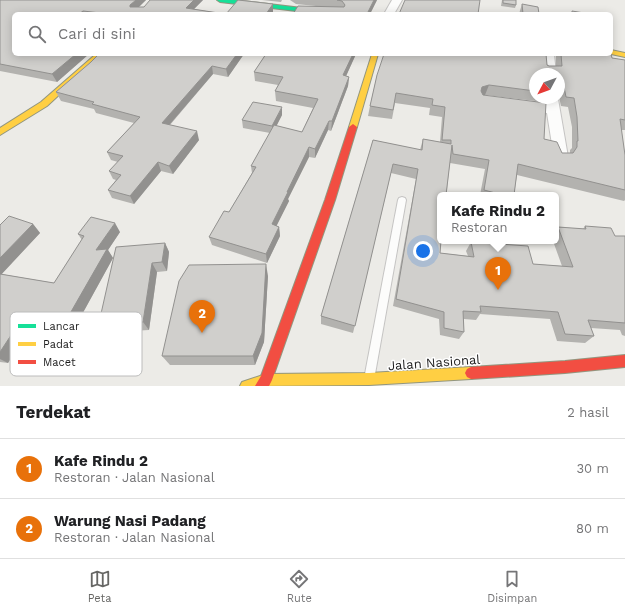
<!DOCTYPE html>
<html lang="id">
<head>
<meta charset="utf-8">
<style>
	:root { --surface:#fff; --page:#f2f2f2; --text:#202124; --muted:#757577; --line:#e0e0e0; --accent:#666664 }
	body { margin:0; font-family:"Work Sans",sans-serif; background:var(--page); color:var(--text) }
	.compass { position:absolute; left:529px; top:68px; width:36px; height:36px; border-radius:50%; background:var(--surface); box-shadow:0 2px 10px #0003; rotate:229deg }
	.you { position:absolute; left:423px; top:251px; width:14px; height:14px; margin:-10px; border:3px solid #fff; border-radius:50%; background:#1a73e8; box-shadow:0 0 0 6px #1a73e833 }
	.badge { display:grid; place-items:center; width:26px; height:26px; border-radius:50%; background:var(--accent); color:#fff; font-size:13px; font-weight:700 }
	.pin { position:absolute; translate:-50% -33px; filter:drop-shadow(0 1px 2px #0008) }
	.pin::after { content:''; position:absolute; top:21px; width:14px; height:12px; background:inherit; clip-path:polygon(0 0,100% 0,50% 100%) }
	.popup { position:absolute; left:437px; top:192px; width:122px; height:52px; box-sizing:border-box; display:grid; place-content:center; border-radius:6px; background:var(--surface); filter:drop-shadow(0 1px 3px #0005); font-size:13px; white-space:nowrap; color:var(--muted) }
	.popup b { font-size:15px; color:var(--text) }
	.popup::after { content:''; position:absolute; left:50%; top:100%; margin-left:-8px; border:8px solid transparent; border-top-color:var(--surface) }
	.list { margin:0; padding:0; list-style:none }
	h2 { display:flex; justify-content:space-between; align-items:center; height:52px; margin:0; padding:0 16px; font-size:17px }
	h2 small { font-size:13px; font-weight:400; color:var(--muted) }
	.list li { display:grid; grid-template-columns:26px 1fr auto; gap:12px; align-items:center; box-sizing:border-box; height:60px; padding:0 16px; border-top:1px solid var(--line) }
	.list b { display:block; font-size:15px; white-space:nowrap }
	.list p { margin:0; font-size:13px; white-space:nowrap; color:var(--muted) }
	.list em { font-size:13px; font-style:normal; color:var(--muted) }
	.icon { flex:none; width:22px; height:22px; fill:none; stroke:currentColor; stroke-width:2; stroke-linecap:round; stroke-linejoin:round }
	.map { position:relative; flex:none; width:625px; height:386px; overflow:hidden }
	.search { position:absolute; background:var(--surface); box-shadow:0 2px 10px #0003; left:12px; right:12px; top:12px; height:44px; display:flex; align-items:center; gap:10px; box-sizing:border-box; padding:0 14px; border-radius:6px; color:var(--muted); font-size:15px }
	.sheet { height:172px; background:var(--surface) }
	nav { display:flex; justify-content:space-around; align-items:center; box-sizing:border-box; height:56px; border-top:1px solid var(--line); background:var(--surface); font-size:11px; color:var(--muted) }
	nav a { display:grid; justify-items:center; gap:2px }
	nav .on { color:var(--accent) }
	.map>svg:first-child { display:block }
</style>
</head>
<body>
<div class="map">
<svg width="625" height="386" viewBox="0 0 625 386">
	<rect width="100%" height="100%" fill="#ecebe7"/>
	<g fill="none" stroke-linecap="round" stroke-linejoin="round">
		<g stroke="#c5c4c3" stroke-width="2">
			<polygon id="lane" points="402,197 405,198 406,200 375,374 374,378 370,379 366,378 365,374 398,200 399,198"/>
		</g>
		<g stroke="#c5c4c3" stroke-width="2">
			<g id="street">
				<polygon points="392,0 402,0 394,14 384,14"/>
				<polygon points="542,54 554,54 556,74 544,74"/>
				<polygon points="546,98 558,99 568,157 566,161 561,162 556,161 554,157 547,113 520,109 518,106 520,103 525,102 546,104"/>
			</g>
		</g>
		<g stroke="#92967f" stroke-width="2">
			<polygon id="fast" points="217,0 234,0 336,12 339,14 322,14 220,2"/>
		</g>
		<g stroke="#92967f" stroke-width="2">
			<g id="slow">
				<polygon points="611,50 625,53 625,57 611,54"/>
				<polygon points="96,54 103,54 47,106 0,135 0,128 41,102"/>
				<polygon points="372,54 378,54 357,127 353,130 349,127"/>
				<polygon points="471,367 475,369 477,373 475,377 471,379 369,385 240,386 242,382 266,374 369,373"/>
			</g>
		</g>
		<g stroke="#92967f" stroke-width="2">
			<g id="jam">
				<polygon points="353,124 357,127 335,200 272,380 269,386 255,386 261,376 325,200 349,127"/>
				<polygon points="625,355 625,367 565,373 471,379 467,377 465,373 467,369 471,367 565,361"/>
			</g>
		</g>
		<use href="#lane" fill="#fcfcfb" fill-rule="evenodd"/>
		<use href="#street" fill="#fcfcfb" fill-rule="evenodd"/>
		<use href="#fast" fill="#16e098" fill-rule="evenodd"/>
		<use href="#slow" fill="#ffcf43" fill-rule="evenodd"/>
		<use href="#jam" fill="#f24e42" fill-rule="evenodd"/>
	</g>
	<g fill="#b3b2af" fill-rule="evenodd">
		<polygon points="0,0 146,0 138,7 144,7 203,0 194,9 225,14 14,14 14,54 89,54 57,82 0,71"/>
		<polygon points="262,0 282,0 281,2"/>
		<polygon points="290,0 377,0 370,14 293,14 316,6 296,4"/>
		<polygon points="502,0 516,0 516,5 515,8 501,6"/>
		<polygon points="522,4 539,14 519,14"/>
		<polygon points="99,54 244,54 228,77 213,74 170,125 199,140 173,174 161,171 134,204 112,198 108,190 116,180 113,179 109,171 118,162 111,160 107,152 134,123 96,113 94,109 61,101 56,92 91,62"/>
		<polygon points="266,54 356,54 346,76 349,77 348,86 331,131 328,130 315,158 309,157 288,199 289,201 276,226 279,227 280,236 267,263 212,245 209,237 229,212 252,173 251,166 270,133 243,128 242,120 282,115 276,126 302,132 313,108 276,101 275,91 278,85 255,81 254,72"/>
		<path d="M556,54H611L612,58L625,60V130H621L625,155V200L624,201L517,175L514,195H480L485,169L450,163V162L440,253L468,256L466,251L471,242L533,264L562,266L553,241H556V230L558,227L583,229L585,226L615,236H625V336L622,335L620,330L591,328L594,336L585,343L557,341L550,319L480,314L476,320L464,319V332L459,339L440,335L439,319L393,306L416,179L391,173L353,333L321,324V316L373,140L420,150L423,139L440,142L442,117L429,115L430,108L395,103L392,119L368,116L370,106L377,75L547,65L549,66H556ZM535,74H559V97L561,106L568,107L572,127V148L570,150V153H562L544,139L484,95H485L544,102L547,98H535Z"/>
		<polygon points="33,224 40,233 1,274 54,283 82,240 78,234 120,232 108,250 113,258 69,338 28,331 8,363 0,362 0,225"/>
		<polygon points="165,243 169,252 167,271 157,272 149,330 132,331 130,341 104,343 96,336"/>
		<polygon points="268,276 264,342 255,365 170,365 162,356"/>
	</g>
	<g fill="#92918f">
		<polygon points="136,0 146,0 133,13 130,7 130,5"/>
		<polygon points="194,0 203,0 189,14 186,8"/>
		<polygon points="374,0 377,0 370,14 367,14"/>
		<polygon points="273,4 273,12 272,14 266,14"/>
		<polygon points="83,11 85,14 79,14"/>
		<polygon points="76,54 89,54 57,82 52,74"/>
		<polygon points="237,54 244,54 228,77 226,69"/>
		<polygon points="353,54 356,54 342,85 343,75"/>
		<polygon points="212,66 213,74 164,131 162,123"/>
		<polygon points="349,77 348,86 331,131 332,121"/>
		<polygon points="489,85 485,95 479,97 482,87"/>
		<polygon points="282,107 282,115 273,133 272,126"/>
		<polygon points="329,121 328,130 315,158 315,149"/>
		<polygon points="197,131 199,140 173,174 169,166"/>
		<polygon points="309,147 309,157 288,199 289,201 273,233 272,224 287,192"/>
		<polygon points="158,162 161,171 134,204 130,196"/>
		<polygon points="115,223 120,232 108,250 113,258 69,338 60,331 96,250"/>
		<polygon points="33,224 40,233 0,276 0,258"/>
		<polygon points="279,227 280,236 267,263 266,254"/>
		<polygon points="165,243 169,252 167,271 162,262"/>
		<polygon points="152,263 157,272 149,330 143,322"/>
		<polygon points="266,264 268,276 264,342 255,365 253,356"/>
		<polygon points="19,323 28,331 8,363 0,359 0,352"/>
		<polygon points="125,323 132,331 130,341 123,333"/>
	</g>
	<g fill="#d0cfcc" stroke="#92918f" fill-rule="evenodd">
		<polygon points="0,0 136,0 130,5 130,7 144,7 150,0 194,0 186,8 225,14 109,14 83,11 79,14 14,14 14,54 76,54 52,74 0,64"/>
		<polygon points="238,0 273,4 266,14 226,14"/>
		<polygon points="337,0 374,0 367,14 293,14 298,6 344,7 345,5 342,1"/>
		<polygon points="405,0 480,0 478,14 399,14"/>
		<polygon points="503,0 516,0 516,5 503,3"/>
		<polygon points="522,4 538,7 539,14 523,14"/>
		<polygon points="572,11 590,14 572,14"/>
		<polygon points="99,54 237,54 226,69 212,66 162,123 197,131 169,166 158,162 130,196 108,190 121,175 109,171 123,156 107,152 140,117 92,104 94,102 56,92 91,62"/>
		<polygon points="266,54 353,54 343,75 349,77 332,121 329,121 315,149 309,147 287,192 288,192 272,224 279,227 266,254 209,237 224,211 229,212 256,167 251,166 274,125 302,132 318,99 275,91 283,77 254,72"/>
		<path d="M384,54H546L547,65L549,66H562L561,54H611L612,58L625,60V120L620,119L625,155V190L518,164L514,195H503L484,190L489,160L453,154L452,145L446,195H440V241H441L440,253L474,257L471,242L528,246L533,264L573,267L558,227L586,229L585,226L611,228L615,236H625V323L588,320L594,336L565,334L558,312L480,306L481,312L463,311L464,332L444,328V312L396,299L418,169L393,164L355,326L321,316L373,140L422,150L423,139L451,144V140H442L445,107L432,105L433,99L396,93L393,110L370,106L377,75ZM535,74H559V87H564L566,97L574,98L577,117L578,141H577V147L573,153H562L557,142L544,139L546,103L483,95L481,91L482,87L489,85L535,91Z"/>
		<polygon points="253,102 282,107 272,126 242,120"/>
		<polygon points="9,216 33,224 0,258 0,225"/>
		<polygon points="91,217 115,223 96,250 107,249 60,331 19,323 0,352 0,274 54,283 84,236 78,234"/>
		<polygon points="165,243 162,262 152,263 143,322 125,323 123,333 96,336 116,247"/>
		<polygon points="266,264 262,333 253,356 162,356 179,281 189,265"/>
	</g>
	<g text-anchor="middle" stroke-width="3" stroke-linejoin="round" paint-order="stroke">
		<g font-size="13" fill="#1e1e1e" stroke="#fff">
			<text transform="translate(434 362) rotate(-4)" y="5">Jalan Nasional</text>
		</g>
	</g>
	<rect x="10" y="312" width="132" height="64" rx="6" fill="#fff" stroke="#bcbcbc" stroke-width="1"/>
	<rect x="18" y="324" width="18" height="4" fill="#16e098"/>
	<rect x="18" y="342" width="18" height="4" fill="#ffcf43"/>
	<rect x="18" y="360" width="18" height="4" fill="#f24e42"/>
	<g font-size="11" fill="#1e1e1e">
		<text x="43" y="330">Lancar</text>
		<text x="43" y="348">Padat</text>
		<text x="43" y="366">Macet</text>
	</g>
</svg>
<svg class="compass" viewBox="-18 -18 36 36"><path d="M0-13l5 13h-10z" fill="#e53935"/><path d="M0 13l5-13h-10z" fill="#757577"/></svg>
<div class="you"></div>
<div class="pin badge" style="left:498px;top:290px;background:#e8710a">1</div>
<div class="popup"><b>Kafe Rindu 2</b>Restoran</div>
<div class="pin badge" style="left:202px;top:333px;background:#e8710a">2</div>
<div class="search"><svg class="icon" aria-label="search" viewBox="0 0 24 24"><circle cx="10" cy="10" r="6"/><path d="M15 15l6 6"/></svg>Cari di sini</div>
</div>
<section class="sheet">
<h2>Terdekat<small>2 hasil</small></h2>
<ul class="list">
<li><span class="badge" style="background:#e8710a">1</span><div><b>Kafe Rindu 2</b><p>Restoran · Jalan Nasional</p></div><em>30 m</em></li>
<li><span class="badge" style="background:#e8710a">2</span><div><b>Warung Nasi Padang</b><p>Restoran · Jalan Nasional</p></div><em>80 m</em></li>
</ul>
</section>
<nav>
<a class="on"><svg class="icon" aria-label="map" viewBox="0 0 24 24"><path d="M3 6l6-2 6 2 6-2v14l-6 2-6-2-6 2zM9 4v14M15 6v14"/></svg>Peta</a>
<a><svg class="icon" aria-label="directions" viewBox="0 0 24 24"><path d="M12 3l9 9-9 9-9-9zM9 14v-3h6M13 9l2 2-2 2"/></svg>Rute</a>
<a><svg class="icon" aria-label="saved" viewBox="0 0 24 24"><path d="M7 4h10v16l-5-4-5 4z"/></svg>Disimpan</a>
</nav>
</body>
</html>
